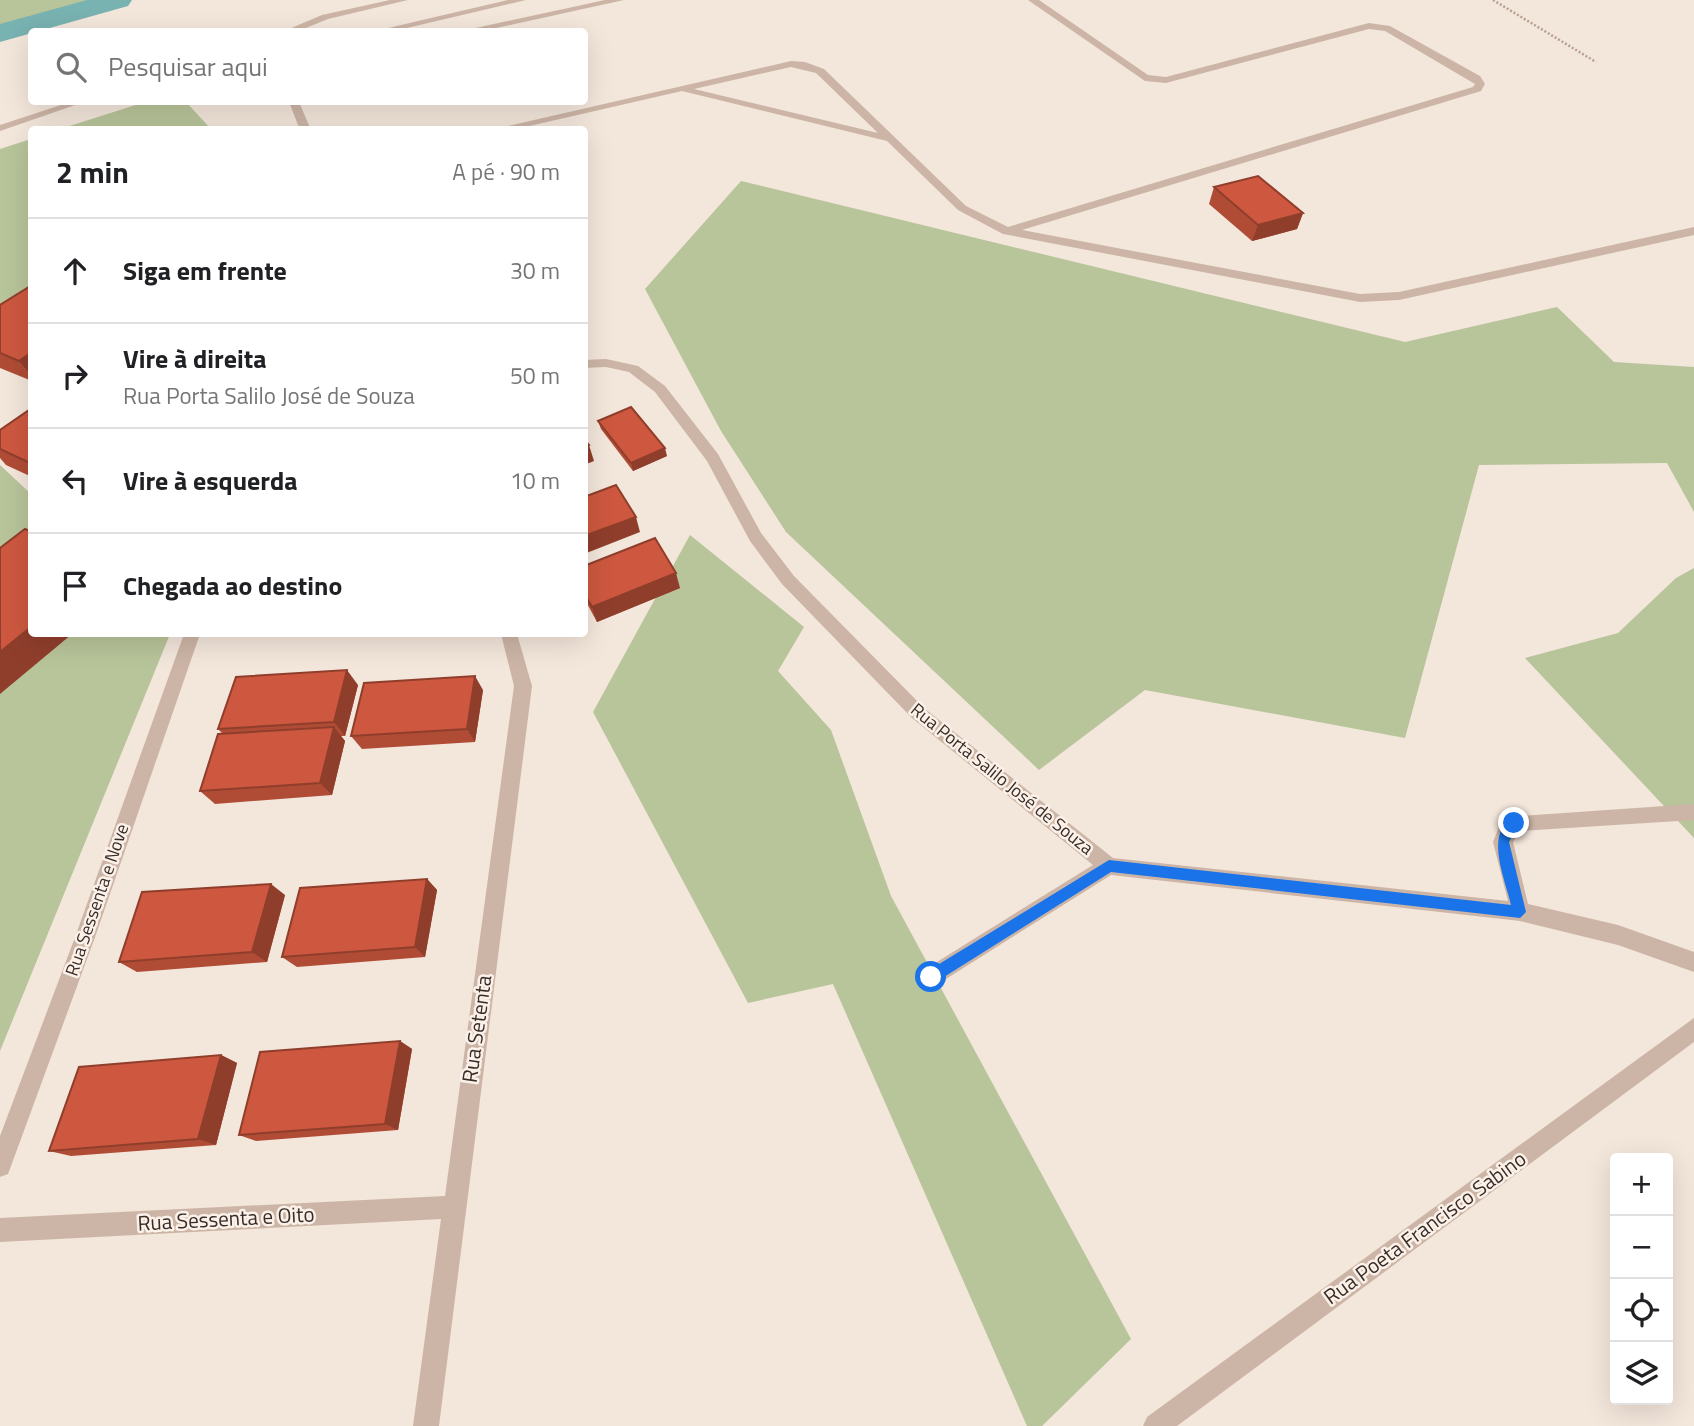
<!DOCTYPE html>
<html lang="pt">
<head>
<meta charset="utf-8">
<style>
	:root { --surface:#fff; --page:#f2f2f2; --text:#202124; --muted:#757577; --line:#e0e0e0 }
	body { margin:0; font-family:"Titillium Web",sans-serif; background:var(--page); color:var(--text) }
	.controls { position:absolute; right:21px; bottom:21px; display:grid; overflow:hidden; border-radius:7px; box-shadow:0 7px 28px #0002 }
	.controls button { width:63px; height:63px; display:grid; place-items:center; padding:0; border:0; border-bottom:2px solid var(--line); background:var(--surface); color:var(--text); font:35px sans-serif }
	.stop { position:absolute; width:21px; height:21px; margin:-16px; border:5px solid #1a73e8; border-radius:50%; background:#fff }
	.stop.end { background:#1a73e8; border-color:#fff; box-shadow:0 2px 7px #0008 }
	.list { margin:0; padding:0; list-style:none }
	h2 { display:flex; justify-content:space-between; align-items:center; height:91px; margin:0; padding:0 28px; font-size:30px }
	h2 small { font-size:23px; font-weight:400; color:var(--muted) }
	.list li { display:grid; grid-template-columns:46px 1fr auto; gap:21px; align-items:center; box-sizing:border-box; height:105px; padding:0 28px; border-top:2px solid var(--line) }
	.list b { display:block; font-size:26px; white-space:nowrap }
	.list p { margin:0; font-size:23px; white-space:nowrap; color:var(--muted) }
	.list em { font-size:23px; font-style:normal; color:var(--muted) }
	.icon { flex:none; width:38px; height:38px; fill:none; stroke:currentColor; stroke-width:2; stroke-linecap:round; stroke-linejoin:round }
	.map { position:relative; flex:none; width:1694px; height:1426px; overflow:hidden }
	.search { position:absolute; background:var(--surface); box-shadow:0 7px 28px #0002; left:28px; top:28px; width:560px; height:77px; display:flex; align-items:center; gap:18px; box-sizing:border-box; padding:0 24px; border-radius:7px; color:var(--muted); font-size:26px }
	.panel { position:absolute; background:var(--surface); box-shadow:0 7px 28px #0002; left:28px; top:126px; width:560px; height:511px; border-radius:7px }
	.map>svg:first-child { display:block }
</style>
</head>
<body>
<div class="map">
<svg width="1694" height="1426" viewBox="0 0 1694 1426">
	<rect width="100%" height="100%" fill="#f3e6db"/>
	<g fill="#b8c49a">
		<polygon points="0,0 93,0 0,27"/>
		<polygon points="145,102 186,102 211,129 60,129"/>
		<polygon points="31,139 31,320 0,323 0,149"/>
		<polygon points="741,181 1405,342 1557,307 1614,362 1694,367 1694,512 1667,463 1479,465 1405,738 1145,690 1039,770 786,532 721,431 645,289"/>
		<polygon points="0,465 31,494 32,634 170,634 0,1051"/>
		<polygon points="690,535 804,627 778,671 831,730 891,896 1131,1339 1042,1426 1027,1426 833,984 748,1003 593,712"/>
		<polygon points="1694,568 1694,838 1525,658 1618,633 1676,578"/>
	</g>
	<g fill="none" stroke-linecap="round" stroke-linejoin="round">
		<polygon fill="#78b2b1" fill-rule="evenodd" points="87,0 132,0 128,6 0,42 0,24"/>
		<polyline stroke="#b89f90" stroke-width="2.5" stroke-dasharray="2 2" stroke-linecap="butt" points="1493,0 1596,62"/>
		<g fill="#ccb5a6" fill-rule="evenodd">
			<polygon points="390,0 408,0 328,19 296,32 282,32 322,15"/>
			<polygon points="508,0 526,0 390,32 371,32"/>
			<polygon points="605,0 624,0 478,32 457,32"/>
			<path d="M1028,0H1039L1148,75L1166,77L1369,23L1390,26L1480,76L1485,84L1481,91L1022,230L1360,294L1399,292L1694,227V235L1399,300L1360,302L1003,234L958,210L887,141L682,91L512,130H491L791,61L805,62L824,69L966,206L1008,227L1473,87L1475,84L1385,31L1369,29L1166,83L1145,81ZM791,67L816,73L878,133L694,89Z"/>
			<polygon points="70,102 84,102 0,131 0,125"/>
			<polygon points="289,102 299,102 311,130 300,130"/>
			<polygon points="606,359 638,366 665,386 718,454 761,533 794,576 924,708 1113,858 1508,901 1493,842 1499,827 1507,817 1694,804 1694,820 1519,831 1513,842 1528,904 1618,925 1694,952 1694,972 1618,945 1520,921 1111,875 938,984 931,987 924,984 921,977 924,970 1093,865 912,718 782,584 750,541 707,461 655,392 629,372 606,367 584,368 584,360"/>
			<polygon points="184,634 200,634 94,940 11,1166 8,1174 0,1177 0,1136 74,940"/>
			<polygon points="501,634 517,634 532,686 439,1426 413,1426 441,1219 0,1242 0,1218 445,1196 514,686"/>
			<polygon points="1694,1018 1694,1042 1177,1426 1143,1426 1147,1417"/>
		</g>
	</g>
	<g fill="#b04c36">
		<polygon points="1214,187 1303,213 1297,229 1252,241 1209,204"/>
		<polygon points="32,285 32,381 0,368 0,305"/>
		<polygon points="32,408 32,477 6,465 0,458 0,430"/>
		<polygon points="598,421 667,456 633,471 601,429"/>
		<polygon points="584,566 680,588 597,622 584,598"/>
		<polygon points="358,685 345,736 341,736 345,741 332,795 215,804 200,791 223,734 218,729"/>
		<polygon points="483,690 475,742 362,749 351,736"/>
		<polygon points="427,879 437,890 425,957 297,967 282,957"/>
		<polygon points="285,895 267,962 137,972 119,962"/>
		<polygon points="400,1041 412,1049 398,1130 256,1141 239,1135"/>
		<polygon points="221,1055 237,1063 216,1145 71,1156 49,1151"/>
	</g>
	<g fill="#903e2c">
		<polygon points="1303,213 1297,229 1252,241 1258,225"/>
		<polygon points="32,352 32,376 19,361"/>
		<polygon points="589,445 594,461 584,465 584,447"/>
		<polygon points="665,448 667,456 633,471 631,463"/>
		<polygon points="636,517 640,532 584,554 584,536"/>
		<polygon points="676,573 680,588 597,622 592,607"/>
		<polygon points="32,626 32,634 72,634 0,694 0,652"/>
		<polygon points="347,670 358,685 345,736 334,722"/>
		<polygon points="475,676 483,690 475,742 467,729"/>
		<polygon points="334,727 345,741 332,795 320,783"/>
		<polygon points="427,879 437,890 425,957 415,947"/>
		<polygon points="271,884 285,895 267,962 252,952"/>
		<polygon points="400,1041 412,1049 398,1130 385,1124"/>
		<polygon points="221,1055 237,1063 216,1145 198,1139"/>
	</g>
	<g fill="#cd583f" stroke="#903e2c" stroke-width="2">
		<polygon points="1258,176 1303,213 1258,225 1214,187"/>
		<polygon points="32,285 32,352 19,361 0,353 0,305"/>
		<polygon points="631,407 665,448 631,463 598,421"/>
		<polygon points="32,408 32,464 0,449 0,430"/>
		<polygon points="584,439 589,445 584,447"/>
		<polygon points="616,485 636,517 584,536 584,497"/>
		<polygon points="25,529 32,532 32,626 0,652 0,548"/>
		<polygon points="655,538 676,573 592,607 584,593 584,566"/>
		<polygon points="347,670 334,722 218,729 236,677"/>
		<polygon points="475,676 467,729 351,736 364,683"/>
		<polygon points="334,727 320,783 200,791 218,734"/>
		<polygon points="427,879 415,947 282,957 300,888"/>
		<polygon points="271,884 252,952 119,962 142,892"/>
		<polygon points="400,1041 385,1124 239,1135 260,1052"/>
		<polygon points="221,1055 198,1139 49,1151 79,1067"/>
	</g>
	<path fill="#1a73e8" d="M1514,818L1520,823L1509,842L1526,912L1520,918L1111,872L936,982L931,984L924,977L926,972L1109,860L1511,905C1506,881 1483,832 1514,818Z"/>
	<g text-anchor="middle" stroke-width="5" stroke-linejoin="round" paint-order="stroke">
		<g font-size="18" fill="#382c28" stroke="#fbf1e8">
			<text transform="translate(1002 779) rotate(39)" y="6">Rua Porta Salilo José de Souza</text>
			<text transform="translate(97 900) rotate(-71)" y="6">Rua Sessenta e Nove</text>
		</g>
		<g font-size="21" fill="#382c28" stroke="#fbf1e8">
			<text transform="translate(477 1029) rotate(-82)" y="7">Rua Setenta</text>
			<text transform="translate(226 1219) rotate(-3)" y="7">Rua Sessenta e Oito</text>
			<text transform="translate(1425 1228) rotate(-36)" y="7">Rua Poeta Francisco Sabino</text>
		</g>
	</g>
</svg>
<div class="controls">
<button>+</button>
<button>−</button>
<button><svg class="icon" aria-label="locate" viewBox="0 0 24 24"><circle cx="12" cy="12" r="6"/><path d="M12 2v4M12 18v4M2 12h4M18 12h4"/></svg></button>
<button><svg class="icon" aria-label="layers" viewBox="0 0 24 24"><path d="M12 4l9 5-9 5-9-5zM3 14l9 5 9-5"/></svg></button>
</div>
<div class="stop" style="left:931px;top:977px"></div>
<div class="stop end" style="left:1514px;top:823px"></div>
<div class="search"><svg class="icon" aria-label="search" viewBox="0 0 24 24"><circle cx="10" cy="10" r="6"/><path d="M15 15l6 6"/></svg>Pesquisar aqui</div>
<section class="panel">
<h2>2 min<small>A pé · 90 m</small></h2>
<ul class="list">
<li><svg class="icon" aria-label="ahead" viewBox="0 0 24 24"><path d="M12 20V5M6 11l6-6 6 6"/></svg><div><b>Siga em frente</b></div><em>30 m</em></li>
<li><svg class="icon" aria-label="right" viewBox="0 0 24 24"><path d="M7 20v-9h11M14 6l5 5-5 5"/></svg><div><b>Vire à direita</b><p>Rua Porta Salilo José de Souza</p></div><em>50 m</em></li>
<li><svg class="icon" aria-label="left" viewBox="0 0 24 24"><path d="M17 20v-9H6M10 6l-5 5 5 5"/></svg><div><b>Vire à esquerda</b></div><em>10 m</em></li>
<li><svg class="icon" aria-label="arrive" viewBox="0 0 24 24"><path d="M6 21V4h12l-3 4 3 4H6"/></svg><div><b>Chegada ao destino</b></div></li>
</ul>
</section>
</div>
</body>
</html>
